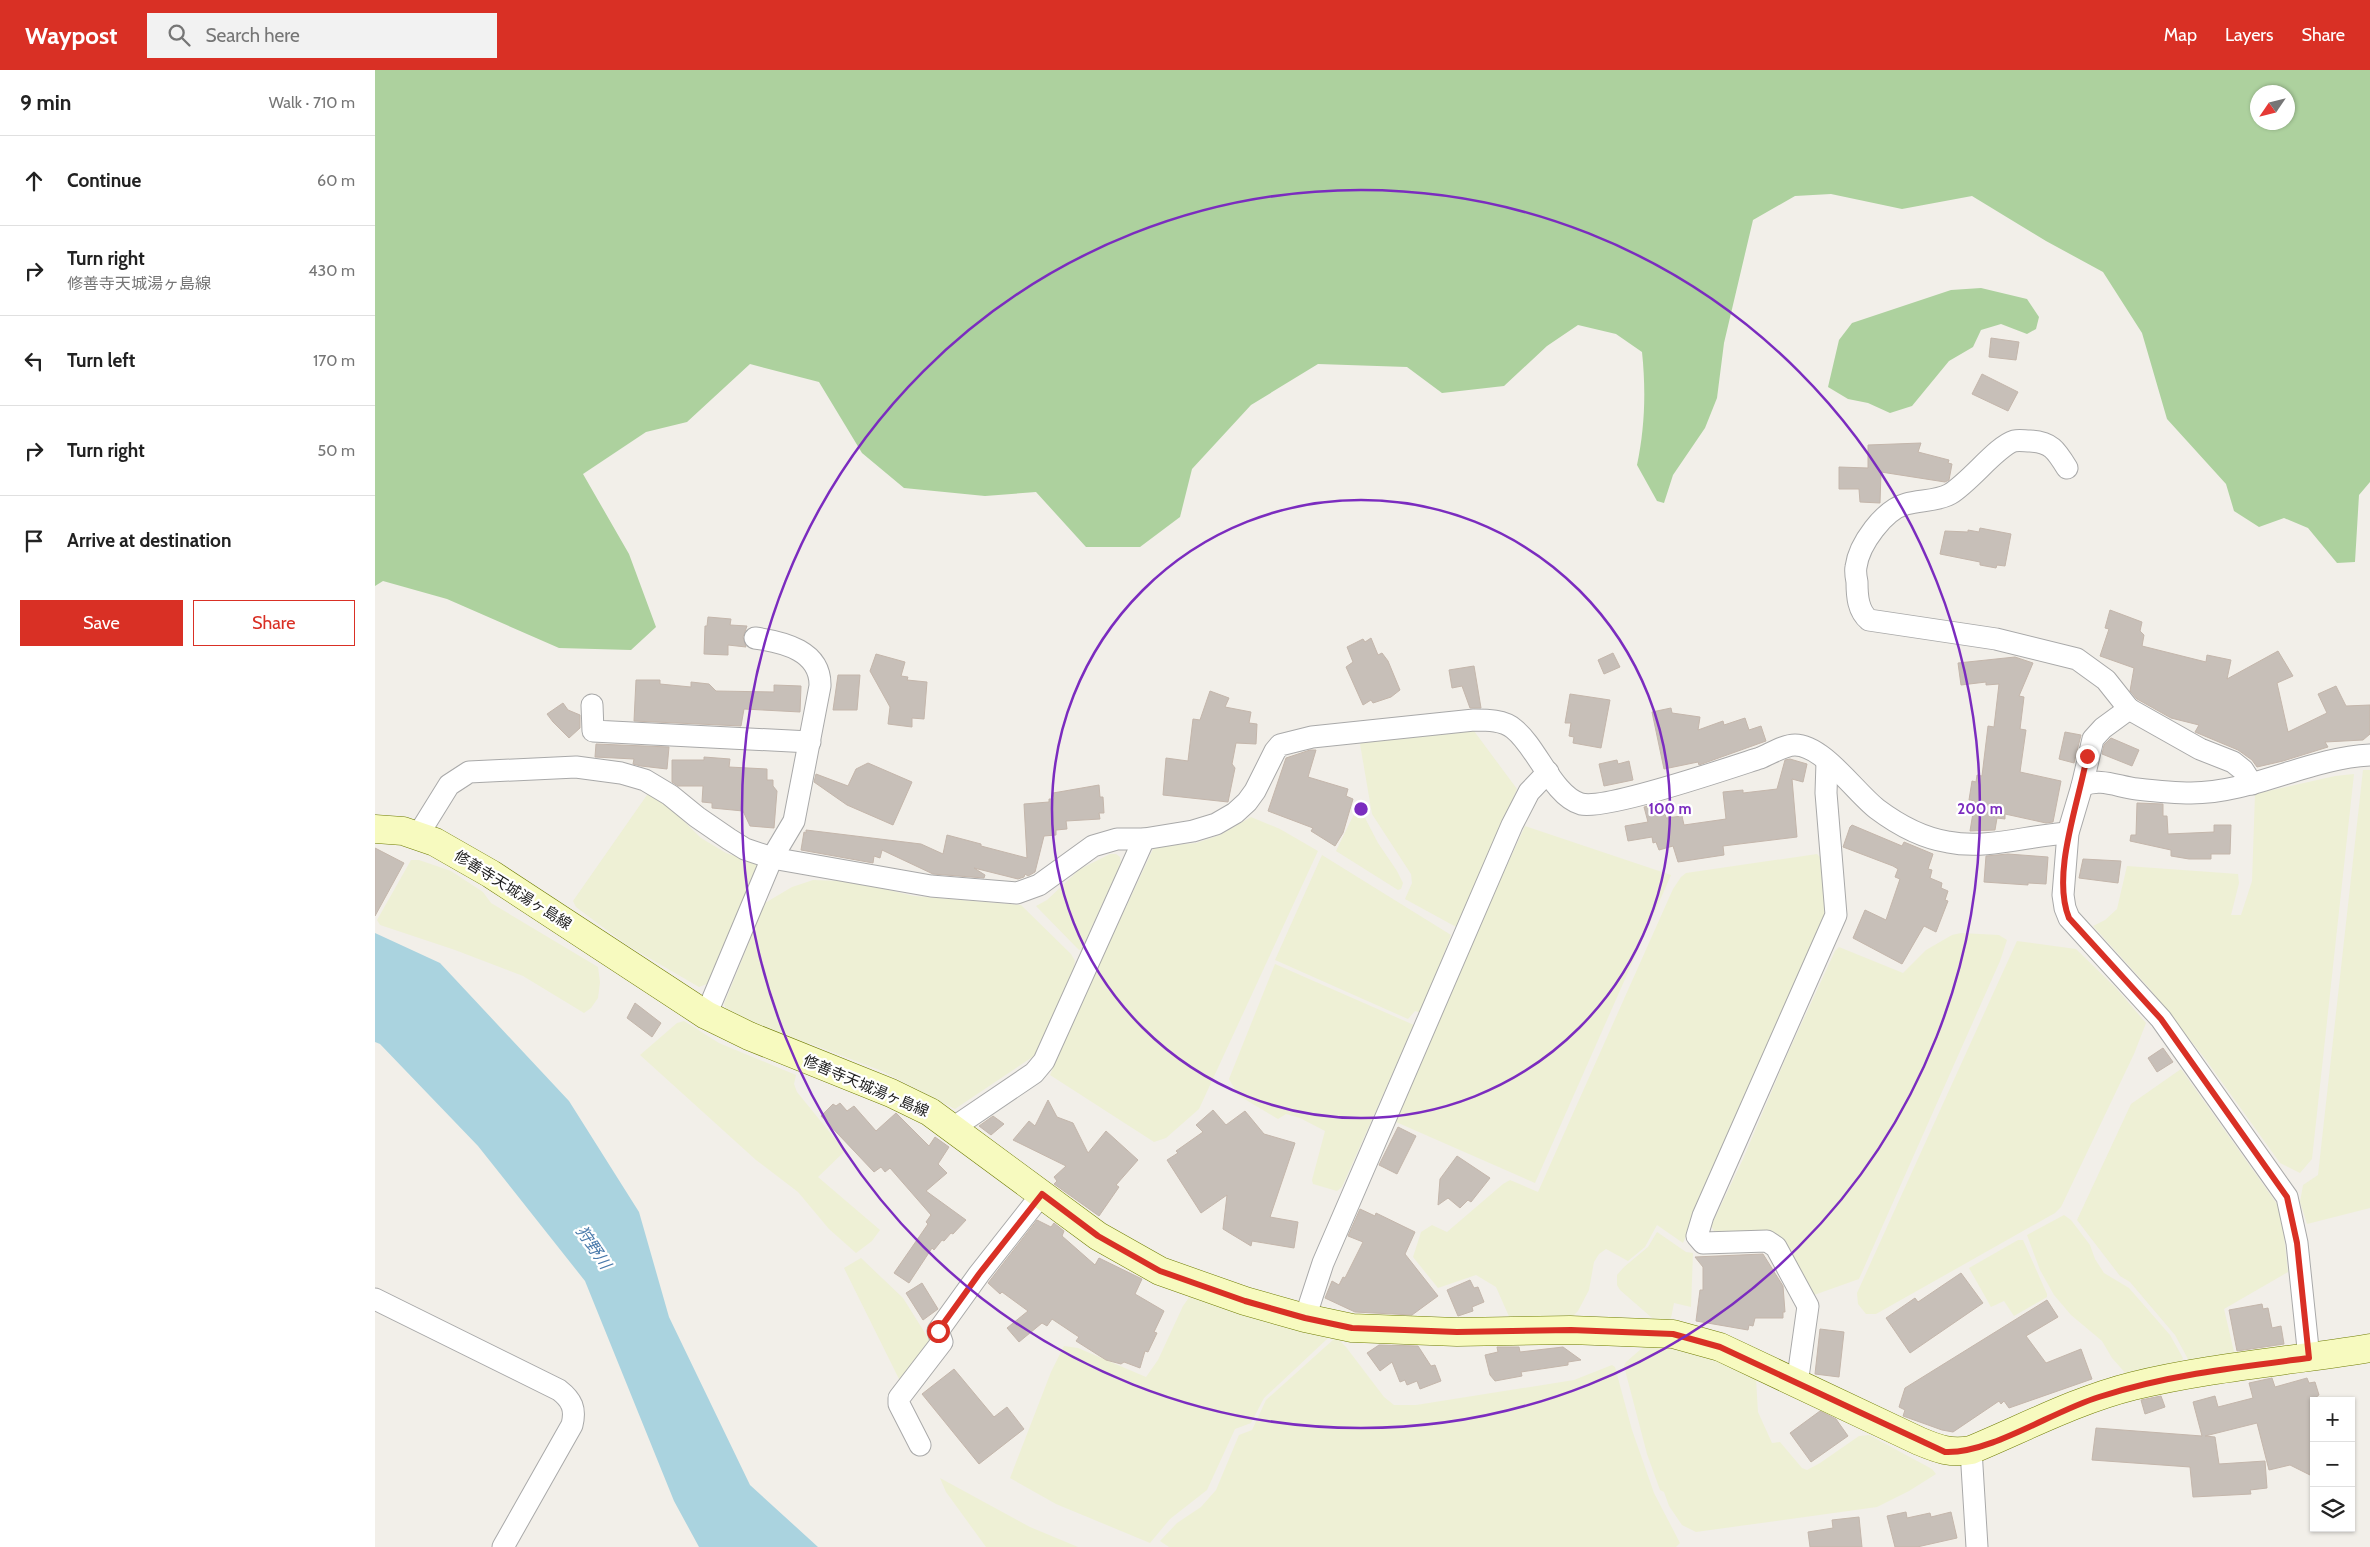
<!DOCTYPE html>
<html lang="en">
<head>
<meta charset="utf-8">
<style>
	:root { --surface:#fff; --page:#f2f2f2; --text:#222; --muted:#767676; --line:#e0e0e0; --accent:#d93025 }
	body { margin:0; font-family:Cabin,"Noto Sans JP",sans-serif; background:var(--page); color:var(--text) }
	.controls { position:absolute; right:15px; bottom:15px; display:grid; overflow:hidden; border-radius:0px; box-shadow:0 1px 4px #0004 }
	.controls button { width:45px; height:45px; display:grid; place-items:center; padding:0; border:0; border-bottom:1px solid var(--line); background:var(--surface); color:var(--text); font:25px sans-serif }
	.compass { position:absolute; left:1875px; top:15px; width:45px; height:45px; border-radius:50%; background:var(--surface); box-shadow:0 1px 4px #0004; rotate:235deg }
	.stop { position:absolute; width:15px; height:15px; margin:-11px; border:4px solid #d93025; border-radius:50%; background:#fff }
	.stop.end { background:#d93025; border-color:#fff; box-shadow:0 1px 5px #0008 }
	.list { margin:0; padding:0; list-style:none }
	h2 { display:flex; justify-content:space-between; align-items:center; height:65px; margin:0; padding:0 20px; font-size:21px }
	h2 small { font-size:16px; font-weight:400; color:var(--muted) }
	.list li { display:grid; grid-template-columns:32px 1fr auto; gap:15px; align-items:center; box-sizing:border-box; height:90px; padding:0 20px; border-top:1px solid var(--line) }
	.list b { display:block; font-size:19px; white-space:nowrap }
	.list p { margin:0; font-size:16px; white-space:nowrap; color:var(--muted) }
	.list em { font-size:16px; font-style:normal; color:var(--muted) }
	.actions { display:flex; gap:10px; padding:15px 20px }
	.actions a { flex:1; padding:11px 0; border:1px solid var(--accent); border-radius:0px; text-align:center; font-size:18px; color:var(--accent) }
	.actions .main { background:var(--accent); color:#fff }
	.icon { flex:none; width:28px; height:28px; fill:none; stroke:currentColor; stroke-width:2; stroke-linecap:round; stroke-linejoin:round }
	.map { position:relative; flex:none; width:1995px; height:1477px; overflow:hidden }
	header { display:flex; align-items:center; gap:30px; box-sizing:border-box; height:70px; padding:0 25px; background:var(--accent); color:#fff }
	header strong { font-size:24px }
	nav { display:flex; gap:28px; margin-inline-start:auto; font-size:18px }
	.search { width:350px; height:45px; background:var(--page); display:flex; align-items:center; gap:12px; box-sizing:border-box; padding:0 18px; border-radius:0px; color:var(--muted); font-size:19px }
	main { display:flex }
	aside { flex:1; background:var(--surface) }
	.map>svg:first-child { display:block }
</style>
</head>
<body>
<header>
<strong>Waypost</strong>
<div class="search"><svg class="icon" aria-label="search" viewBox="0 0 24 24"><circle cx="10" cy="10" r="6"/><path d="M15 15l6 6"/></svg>Search here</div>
<nav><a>Map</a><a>Layers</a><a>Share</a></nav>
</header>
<main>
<aside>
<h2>9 min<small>Walk · 710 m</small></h2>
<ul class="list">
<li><svg class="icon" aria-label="ahead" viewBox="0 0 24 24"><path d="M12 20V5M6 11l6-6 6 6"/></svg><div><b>Continue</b></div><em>60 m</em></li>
<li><svg class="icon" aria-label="right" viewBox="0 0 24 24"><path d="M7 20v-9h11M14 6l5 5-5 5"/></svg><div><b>Turn right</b><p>修善寺天城湯ヶ島線</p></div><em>430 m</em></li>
<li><svg class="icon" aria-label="left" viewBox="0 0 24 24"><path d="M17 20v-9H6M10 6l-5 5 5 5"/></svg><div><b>Turn left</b></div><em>170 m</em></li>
<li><svg class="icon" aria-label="right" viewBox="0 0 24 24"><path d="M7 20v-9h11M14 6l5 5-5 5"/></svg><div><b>Turn right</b></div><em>50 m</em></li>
<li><svg class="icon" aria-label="arrive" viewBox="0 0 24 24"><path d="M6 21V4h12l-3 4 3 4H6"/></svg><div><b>Arrive at destination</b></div></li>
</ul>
<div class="actions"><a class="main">Save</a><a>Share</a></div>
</aside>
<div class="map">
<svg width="1995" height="1477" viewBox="0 0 1995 1477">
	<rect width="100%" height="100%" fill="#f2efe9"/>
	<g fill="#eef0d5">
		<polygon points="1099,661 1142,719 1083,858 1030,829 1037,813 1036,804 997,744 985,674 987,672"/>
		<polygon points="1988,700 1995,700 1995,1138 1932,1154 1925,1132 1928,1115 1943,1105"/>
		<polygon points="1979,704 1937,1089 1925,1103 1905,1093 1831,990 1774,918 1718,856 1730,850 1742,839 1752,796 1863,804 1864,813 1856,845 1866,845 1877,811 1880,724 1960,706"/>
		<polygon points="281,724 326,768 351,783 380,793 383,797 382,809 332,914 324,917 252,875 201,837 198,831 272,725"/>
		<polygon points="981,740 989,746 1003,773 1022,801 1028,813 1026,819 1023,820 961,781"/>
		<polygon points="876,747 905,759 943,781 824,1039 791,1068 779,1072 675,1005 694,959 779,777 821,773 845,765"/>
		<polygon points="1150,756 1296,805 1160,1113 1021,1052 1099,867"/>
		<polygon points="735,784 741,784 745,787 746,793 707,878 704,880 661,836 672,830 705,799"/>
		<polygon points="1442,784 1447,789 1454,843 1451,856 1308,1173 1282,1155 1270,1177 1253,1191 1231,1179 1224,1184 1219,1192 1214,1220 1203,1241 1194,1250 1136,1251 1121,1217 1101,1205 1063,1218 1038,1187 1046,1162 1057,1155 1072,1162 1128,1114 1135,1110 1163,1122 1298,819 1306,807 1311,803"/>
		<polygon points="947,785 1076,865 1047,943 1040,941 1033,949 900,890"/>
		<polygon points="36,790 44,790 76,801 108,822 116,833 223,897 225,912 223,928 216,938 209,943 148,906 80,880 5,855 2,850"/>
		<polygon points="438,810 465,811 497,816 539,826 646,835 696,884 700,891 699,897 662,984 580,1039 507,1001 434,973 430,977 352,941 349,934 390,833 417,817"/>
		<polygon points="1586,863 1624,865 1632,870 1625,891 1484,1209 1439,1225 1409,1170 1402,1165 1375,1162 1341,1164 1336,1156 1368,1089 1412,985 1460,881 1464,877 1528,903 1551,880 1577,865"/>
		<polygon points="1642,871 1701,879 1741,918 1771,953 1759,984 1686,1137 1680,1143 1501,1244 1491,1244 1483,1234 1482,1223"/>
		<polygon points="900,894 1039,955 967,1117 962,1121 938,1114 937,1110 950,1061 925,1048 911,1044 903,1049 863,1025 854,1009"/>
		<polygon points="309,951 344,973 421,1005 419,1014 422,1022 470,1081 443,1107 505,1160 497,1171 481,1183 454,1159 423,1122 381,1090 265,985 302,953"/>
		<polygon points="1806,999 1902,1134 1908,1157 1913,1202 1849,1239 1860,1286 1814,1291 1800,1265 1755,1212 1745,1206 1702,1150 1756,1034"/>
		<polygon points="1689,1145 1696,1150 1715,1175 1720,1189 1729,1203 1754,1218 1795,1265 1808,1288 1806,1293 1753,1306 1737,1288 1727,1271 1696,1245 1679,1225 1665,1200 1652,1165"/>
		<polygon points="1282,1162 1311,1182 1318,1183 1316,1237 1299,1233 1296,1248 1284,1254 1245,1220 1242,1215 1242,1205 1249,1197 1273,1177"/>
		<polygon points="1643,1170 1648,1170 1672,1224 1672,1227 1639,1246 1629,1231 1616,1237 1594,1198"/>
		<polygon points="486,1188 528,1228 555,1271 550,1275 553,1281 525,1311 469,1198"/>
		<polygon points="815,1226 951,1264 952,1269 889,1328 876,1353 860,1359 832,1420 795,1449 775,1473 681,1434 635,1408 676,1302 689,1276 703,1278 771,1307 783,1290 808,1236"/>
		<polygon points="959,1269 963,1269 971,1277 1009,1327 1019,1335 1041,1335 1199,1310 1237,1295 1240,1297 1257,1360 1279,1423 1305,1473 1301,1477 794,1477 785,1471 802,1453 826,1437 841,1420 864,1365 877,1360 891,1330"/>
		<polygon points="1273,1273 1329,1284 1381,1309 1383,1342 1397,1373 1405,1372 1427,1398 1432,1400 1445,1393 1484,1366 1494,1365 1557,1399 1561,1404 1534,1421 1502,1437 1321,1462 1307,1455 1294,1436 1289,1422 1285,1420 1272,1384 1249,1296 1251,1292"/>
		<polygon points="565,1408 655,1457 703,1477 611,1477 571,1422"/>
	</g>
	<g fill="#add19e" fill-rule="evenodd">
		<path d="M0,0H1995V412L1984,425L1980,492L1962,493L1933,458L1909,448L1884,457L1859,441L1851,414L1792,349L1767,263L1728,202L1671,171L1597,126L1527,139L1456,124L1420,126L1378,150L1349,273L1342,328L1330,358L1298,405L1289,433L1282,431L1262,395C1270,357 1271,320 1267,282L1241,264L1203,255L1172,276L1129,316L1067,323L1032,297L943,294L876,335L817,399L805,447L765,477H711L661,422L610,426L529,418L487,383L444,312L375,294L312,352L271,362L208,404L254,484L281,557L256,580L184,578L72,529L8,511L0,516ZM1882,22H1912V52H1882Z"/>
		<polygon points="1606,218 1652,229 1664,247 1661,259 1652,264 1626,254 1606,260 1598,277 1574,291 1537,336 1515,343 1493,333 1473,329 1453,317 1464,270 1477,253 1576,220"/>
	</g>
	<polygon fill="#aad3df" points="0,863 65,893 194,1031 264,1142 294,1247 375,1415 443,1477 324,1477 299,1431 210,1211 103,1076 5,974 0,972"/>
	<g fill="#c7bfb8" stroke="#c4b6ab">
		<polygon points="1616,268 1644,272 1641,290 1614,287"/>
		<polygon points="1607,304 1643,322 1633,341 1597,324"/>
		<polygon points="1546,373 1543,382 1574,390 1573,393 1577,394 1574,410 1570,412 1506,402 1505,433 1485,432 1484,419 1464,419 1464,397 1493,398 1493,375"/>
		<polygon points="1605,458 1636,464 1630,496 1622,495 1621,498 1605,495 1605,492 1565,484 1570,461 1593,462 1593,460 1604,462"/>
		<polygon points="1735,540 1767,552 1765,561 1769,565 1767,576 1831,592 1832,585 1856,590 1852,609 1903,581 1918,606 1902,613 1913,662 1952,643 1943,624 1961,616 1971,636 1995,635 1995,664 1988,670 1950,672 1953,677 1908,691 1882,697 1877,690 1863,680 1820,662 1824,655 1796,648 1762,629 1755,621 1759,598 1725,586 1734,559 1730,558"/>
		<polygon points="333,547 356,549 355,555 372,556 368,567 371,577 353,575 353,585 329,584 330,556 332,556"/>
		<polygon points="996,568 1003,585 1007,583 1013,591 1025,620 1016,627 998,633 996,630 988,635 971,597 978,592 972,577 988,569 990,572"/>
		<polygon points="1238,583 1245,597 1229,604 1223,590"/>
		<polygon points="501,584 530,592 526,606 533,607 532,610 552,612 549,649 537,648 537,657 513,654 515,637 495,601"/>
		<polygon points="1640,587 1658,593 1644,626 1649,627 1645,659 1651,660 1645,702 1686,711 1678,752 1671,753 1630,744 1630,749 1622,748 1620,760 1595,761 1600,731 1594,730 1597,711 1601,712 1602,705 1607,706 1613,656 1619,657 1624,614 1611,615 1611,612 1586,615 1583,593"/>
		<polygon points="1099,596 1106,638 1095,638 1087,616 1077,618 1074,600"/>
		<polygon points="463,605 485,605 482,640 458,640"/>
		<polygon points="261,610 285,610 285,614 316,617 316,612 334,614 341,621 399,622 399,615 426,616 425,642 369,639 366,656 259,651"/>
		<polygon points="835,621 854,628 850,637 876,642 874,653 882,654 881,674 861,673 857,694 860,698 853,732 788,725 791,688 813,691 818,649 825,650"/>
		<polygon points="1195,624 1235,630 1226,678 1198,673 1199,667 1194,666 1196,653 1190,653"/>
		<polygon points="188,633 193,640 205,645 205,658 194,668 178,652 172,644"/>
		<polygon points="1296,638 1297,643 1325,647 1323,660 1348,651 1349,655 1370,648 1374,660 1386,656 1391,671 1324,695 1323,692 1289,699 1277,642"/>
		<polygon points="1690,662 1706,665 1699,693 1684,689"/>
		<polygon points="1736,668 1764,680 1757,696 1727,684 1729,675"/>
		<polygon points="221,674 294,677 292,699 266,696 258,694 259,689 220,687"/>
		<polygon points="935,680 941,680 933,707 973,719 971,726 978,729 968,763 960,776 936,761 938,758 893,741 911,688"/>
		<polygon points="329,687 355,689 354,697 392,699 392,710 398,710 398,716 402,721 399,758 375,756 368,741 337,738 337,733 327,732 328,716 303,716 297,712 297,690 329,690"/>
		<polygon points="1415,689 1432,694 1428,712 1417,709 1422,767 1348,776 1349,785 1303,792 1298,776 1284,780 1281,772 1278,773 1277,767 1253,771 1250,756 1273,752 1269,737 1287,732 1291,748 1307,746 1309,755 1351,749 1348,722 1368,720 1368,723 1402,719 1410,690"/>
		<polygon points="1242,690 1243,694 1254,691 1258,710 1229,716 1224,694"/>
		<polygon points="493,693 537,712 518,755 472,735 439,712 441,704 473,716 481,699"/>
		<polygon points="724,715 725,727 728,727 729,743 724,743 725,749 691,751 692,759 681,760 681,765 669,766 660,802 653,806 650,804 649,807 643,809 599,798 610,805 609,808 558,804 507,780 505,788 499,786 498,793 426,780 429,762 431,763 431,760 546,774 568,784 572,765 606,774 606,776 652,788 649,734 674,732 674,729 679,729 678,723"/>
		<polygon points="1762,733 1788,734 1788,746 1792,746 1793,764 1839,762 1839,755 1856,755 1855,784 1836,784 1836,789 1814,789 1796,786 1796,780 1755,771 1756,765 1761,765"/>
		<polygon points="1477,755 1527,776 1529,772 1558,784 1553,799 1557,800 1555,808 1567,813 1566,818 1573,821 1570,830 1573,831 1561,862 1549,856 1527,894 1478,868 1490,840 1511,850 1525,809 1520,807 1523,799 1518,796 1468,777 1475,757"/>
		<polygon points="0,778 29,793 0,846"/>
		<polygon points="1633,784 1673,787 1671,814 1653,813 1653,815 1609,812 1611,786"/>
		<polygon points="1708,789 1746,791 1743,813 1704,808"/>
		<polygon points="260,933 286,953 277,967 252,948"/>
		<polygon points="1788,978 1798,992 1782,1002 1773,988"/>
		<polygon points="673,1030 682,1047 698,1053 713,1083 731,1061 763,1090 741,1115 744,1117 724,1146 679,1114 682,1111 679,1107 691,1096 638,1070 654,1051 660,1056"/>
		<polygon points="465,1033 472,1041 479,1036 501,1061 521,1043 554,1076 560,1067 574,1077 563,1094 572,1103 551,1121 591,1150 578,1164 576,1163 569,1171 567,1170 559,1180 557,1178 534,1213 519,1203 553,1154 551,1152 556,1145 515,1098 510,1102 506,1097 499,1102 446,1046 458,1034 461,1036"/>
		<polygon points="838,1040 851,1055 870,1041 889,1064 920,1073 895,1147 923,1152 919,1178 877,1171 876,1176 848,1159 852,1125 826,1143 792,1090 803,1083 801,1081 828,1062 821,1055"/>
		<polygon points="618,1046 629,1054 616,1065 604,1056"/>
		<polygon points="1023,1057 1041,1066 1022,1104 1004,1095"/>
		<polygon points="1082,1086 1115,1108 1096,1132 1093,1130 1085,1138 1073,1128 1063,1135 1065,1109"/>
		<polygon points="985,1139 1000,1146 1001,1143 1040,1162 1030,1184 1063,1226 1037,1245 980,1242 950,1228 957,1211 964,1215 968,1207 970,1208 988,1172 973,1166"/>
		<polygon points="662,1150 676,1157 679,1153 689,1161 687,1166 720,1195 724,1188 767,1209 760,1224 789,1241 779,1262 782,1263 773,1282 770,1281 765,1298 749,1292 746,1294 731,1290 701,1271 704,1267 677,1249 672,1256 667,1253 644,1272 632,1258 653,1241 627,1222 625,1224 613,1213"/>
		<polygon points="1388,1184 1408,1216 1410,1242 1408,1242 1408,1248 1380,1248 1378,1256 1374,1255 1373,1260 1321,1251 1325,1220 1328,1220 1328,1197 1320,1187"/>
		<polygon points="1586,1203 1608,1233 1535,1283 1511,1248 1540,1228 1543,1232"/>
		<polygon points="1095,1210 1099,1218 1103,1217 1109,1232 1097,1237 1098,1241 1083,1246 1072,1220"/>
		<polygon points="547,1213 563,1239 548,1250 531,1223"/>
		<polygon points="1672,1230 1683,1247 1651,1266 1671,1293 1706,1279 1717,1309 1634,1338 1629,1331 1626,1334 1624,1331 1578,1362 1567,1360 1528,1346 1530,1340 1524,1337 1530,1318"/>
		<polygon points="1887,1234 1888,1239 1893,1238 1897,1258 1906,1256 1909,1274 1862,1281 1854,1240"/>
		<polygon points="1445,1259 1469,1262 1464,1307 1440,1304"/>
		<polygon points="1004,1275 1043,1276 1056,1296 1060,1295 1066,1311 1045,1319 1042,1311 1032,1315 1030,1310 1025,1312 1017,1292 1005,1301 992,1283"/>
		<polygon points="1122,1277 1144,1277 1145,1282 1188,1277 1206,1290 1193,1292 1193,1295 1146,1302 1147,1306 1120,1311 1115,1305 1110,1285 1123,1282"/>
		<polygon points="579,1299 619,1347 632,1337 649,1359 604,1394 547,1324"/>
		<polygon points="1897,1308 1900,1317 1932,1308 1934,1313 1940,1312 1944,1325 1942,1326 1943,1331 1939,1331 1939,1407 1915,1395 1894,1400 1882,1353 1830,1366 1840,1367 1844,1394 1890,1391 1892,1418 1875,1420 1876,1424 1818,1427 1815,1397 1717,1390 1721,1358 1827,1366 1818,1332 1840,1326 1843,1337 1878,1328 1874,1313"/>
		<polygon points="1786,1326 1790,1337 1770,1344 1766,1330"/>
		<polygon points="1445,1341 1461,1349 1473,1366 1436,1392 1415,1363"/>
		<polygon points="1531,1442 1532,1448 1555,1443 1556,1447 1576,1442 1582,1468 1542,1477 1520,1477 1512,1446"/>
		<polygon points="1484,1447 1487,1477 1435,1477 1433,1462 1458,1458 1457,1450"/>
	</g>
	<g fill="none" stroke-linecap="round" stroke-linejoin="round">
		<g stroke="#a9a9a9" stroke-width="23">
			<g id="minor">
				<path d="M1692,398C1681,380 1676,372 1655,371C1650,371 1644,370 1639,371C1622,376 1595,412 1575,424C1563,431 1545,430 1531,434C1509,440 1484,474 1481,497C1480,502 1481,507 1482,512C1482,526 1483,541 1494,550L1621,569L1702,589L1731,610L1754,639"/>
				<polyline points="217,635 218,661 435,672"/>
				<polyline points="1707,716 1718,669 1728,658 1754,639 1825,679 1858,692 1868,700 1877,714"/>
				<path d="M43,765L74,715L94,702L201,697L246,703L270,710L295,725L322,747L354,769L370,779L397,788L556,816L642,823L664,815L718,776L742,769H769L818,761L841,754L860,743L872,732L880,721L900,681L905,675L937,667L1099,650C1112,650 1129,650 1139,659C1162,677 1178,726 1206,734C1231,740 1354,698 1385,688C1395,684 1409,675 1420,675C1448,675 1480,722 1502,739C1522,754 1548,768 1573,772C1612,780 1654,765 1693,763"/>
				<path d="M331,945L397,788L419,751L445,616C446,581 409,572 380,568"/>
				<polyline points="578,1058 659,1003 669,991 769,769"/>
				<path d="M0,1229L184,1320C197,1330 201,1339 197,1355L128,1477"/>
				<polyline points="930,1248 948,1193 1137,755 1154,722 1173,702"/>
				<path d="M1934,1288L1922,1173L1912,1127L1786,949L1694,848L1690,838L1688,825L1693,763L1707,716C1725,707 1743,717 1762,719C1780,721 1798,723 1816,723C1877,723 1934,688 1995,685"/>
				<polyline points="1422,1314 1433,1236 1401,1177 1392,1171 1328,1173 1322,1166 1328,1146 1461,845 1451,723 1452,692"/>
				<polyline points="545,1375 524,1334 524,1328 567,1272 563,1261 604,1204 667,1124"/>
				<polyline points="1596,1380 1602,1477"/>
			</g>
		</g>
		<g stroke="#707d05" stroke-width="29">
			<path id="secondary" d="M0,759L28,761L60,772L116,804L331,945L374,966L516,1023L555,1042L723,1166L785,1201L870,1231L930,1248L977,1258L1082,1262L1195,1260L1298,1264L1345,1277L1544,1371C1563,1379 1576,1384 1596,1380C1649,1358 1702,1330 1758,1316C1836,1297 1916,1291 1995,1278"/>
		</g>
		<use href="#minor" stroke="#fff" stroke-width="21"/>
		<use href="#secondary" stroke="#f7fabf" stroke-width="28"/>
	</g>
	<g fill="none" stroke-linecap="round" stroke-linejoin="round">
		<path stroke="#d93025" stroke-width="6" d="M563,1261L604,1204L667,1124L723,1166L785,1201L870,1231L930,1248L977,1258L1082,1262L1196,1260L1298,1264L1345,1277L1570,1382C1615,1384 1678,1341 1724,1327C1792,1305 1863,1297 1934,1288L1922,1173L1912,1127L1786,949L1694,848C1676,804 1704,732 1712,686"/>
	</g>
	<g fill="none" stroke="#7b2cbf" stroke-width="2.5">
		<circle cx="986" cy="739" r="309"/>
		<circle cx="986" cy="739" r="619"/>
	</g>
	<g text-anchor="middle" stroke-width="4.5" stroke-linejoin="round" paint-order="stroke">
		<g font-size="15" fill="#222" stroke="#fff">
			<text transform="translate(138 820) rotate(32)" y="5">修善寺天城湯ヶ島線</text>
			<text transform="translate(491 1016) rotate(23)" y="5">修善寺天城湯ヶ島線</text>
		</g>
		<g font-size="16" font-style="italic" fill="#4a7aab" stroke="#fff">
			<text transform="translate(219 1177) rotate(56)" y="6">狩野川</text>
		</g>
	</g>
	<circle cx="986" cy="739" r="8" fill="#7b2cbf" stroke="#fff" stroke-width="2.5"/>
	<g font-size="15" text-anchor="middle" font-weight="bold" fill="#7b2cbf" stroke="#fff" stroke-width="4.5" stroke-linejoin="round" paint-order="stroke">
		<text x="1295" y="744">100 m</text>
		<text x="1605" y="744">200 m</text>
	</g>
</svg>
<div class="controls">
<button>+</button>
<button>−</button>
<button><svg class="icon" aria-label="layers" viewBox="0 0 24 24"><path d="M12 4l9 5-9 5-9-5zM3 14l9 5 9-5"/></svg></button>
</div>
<svg class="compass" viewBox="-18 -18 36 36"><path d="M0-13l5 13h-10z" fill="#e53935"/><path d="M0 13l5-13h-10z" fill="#767676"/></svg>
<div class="stop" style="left:563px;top:1261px"></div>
<div class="stop end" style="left:1712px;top:686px"></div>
</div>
</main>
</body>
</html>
